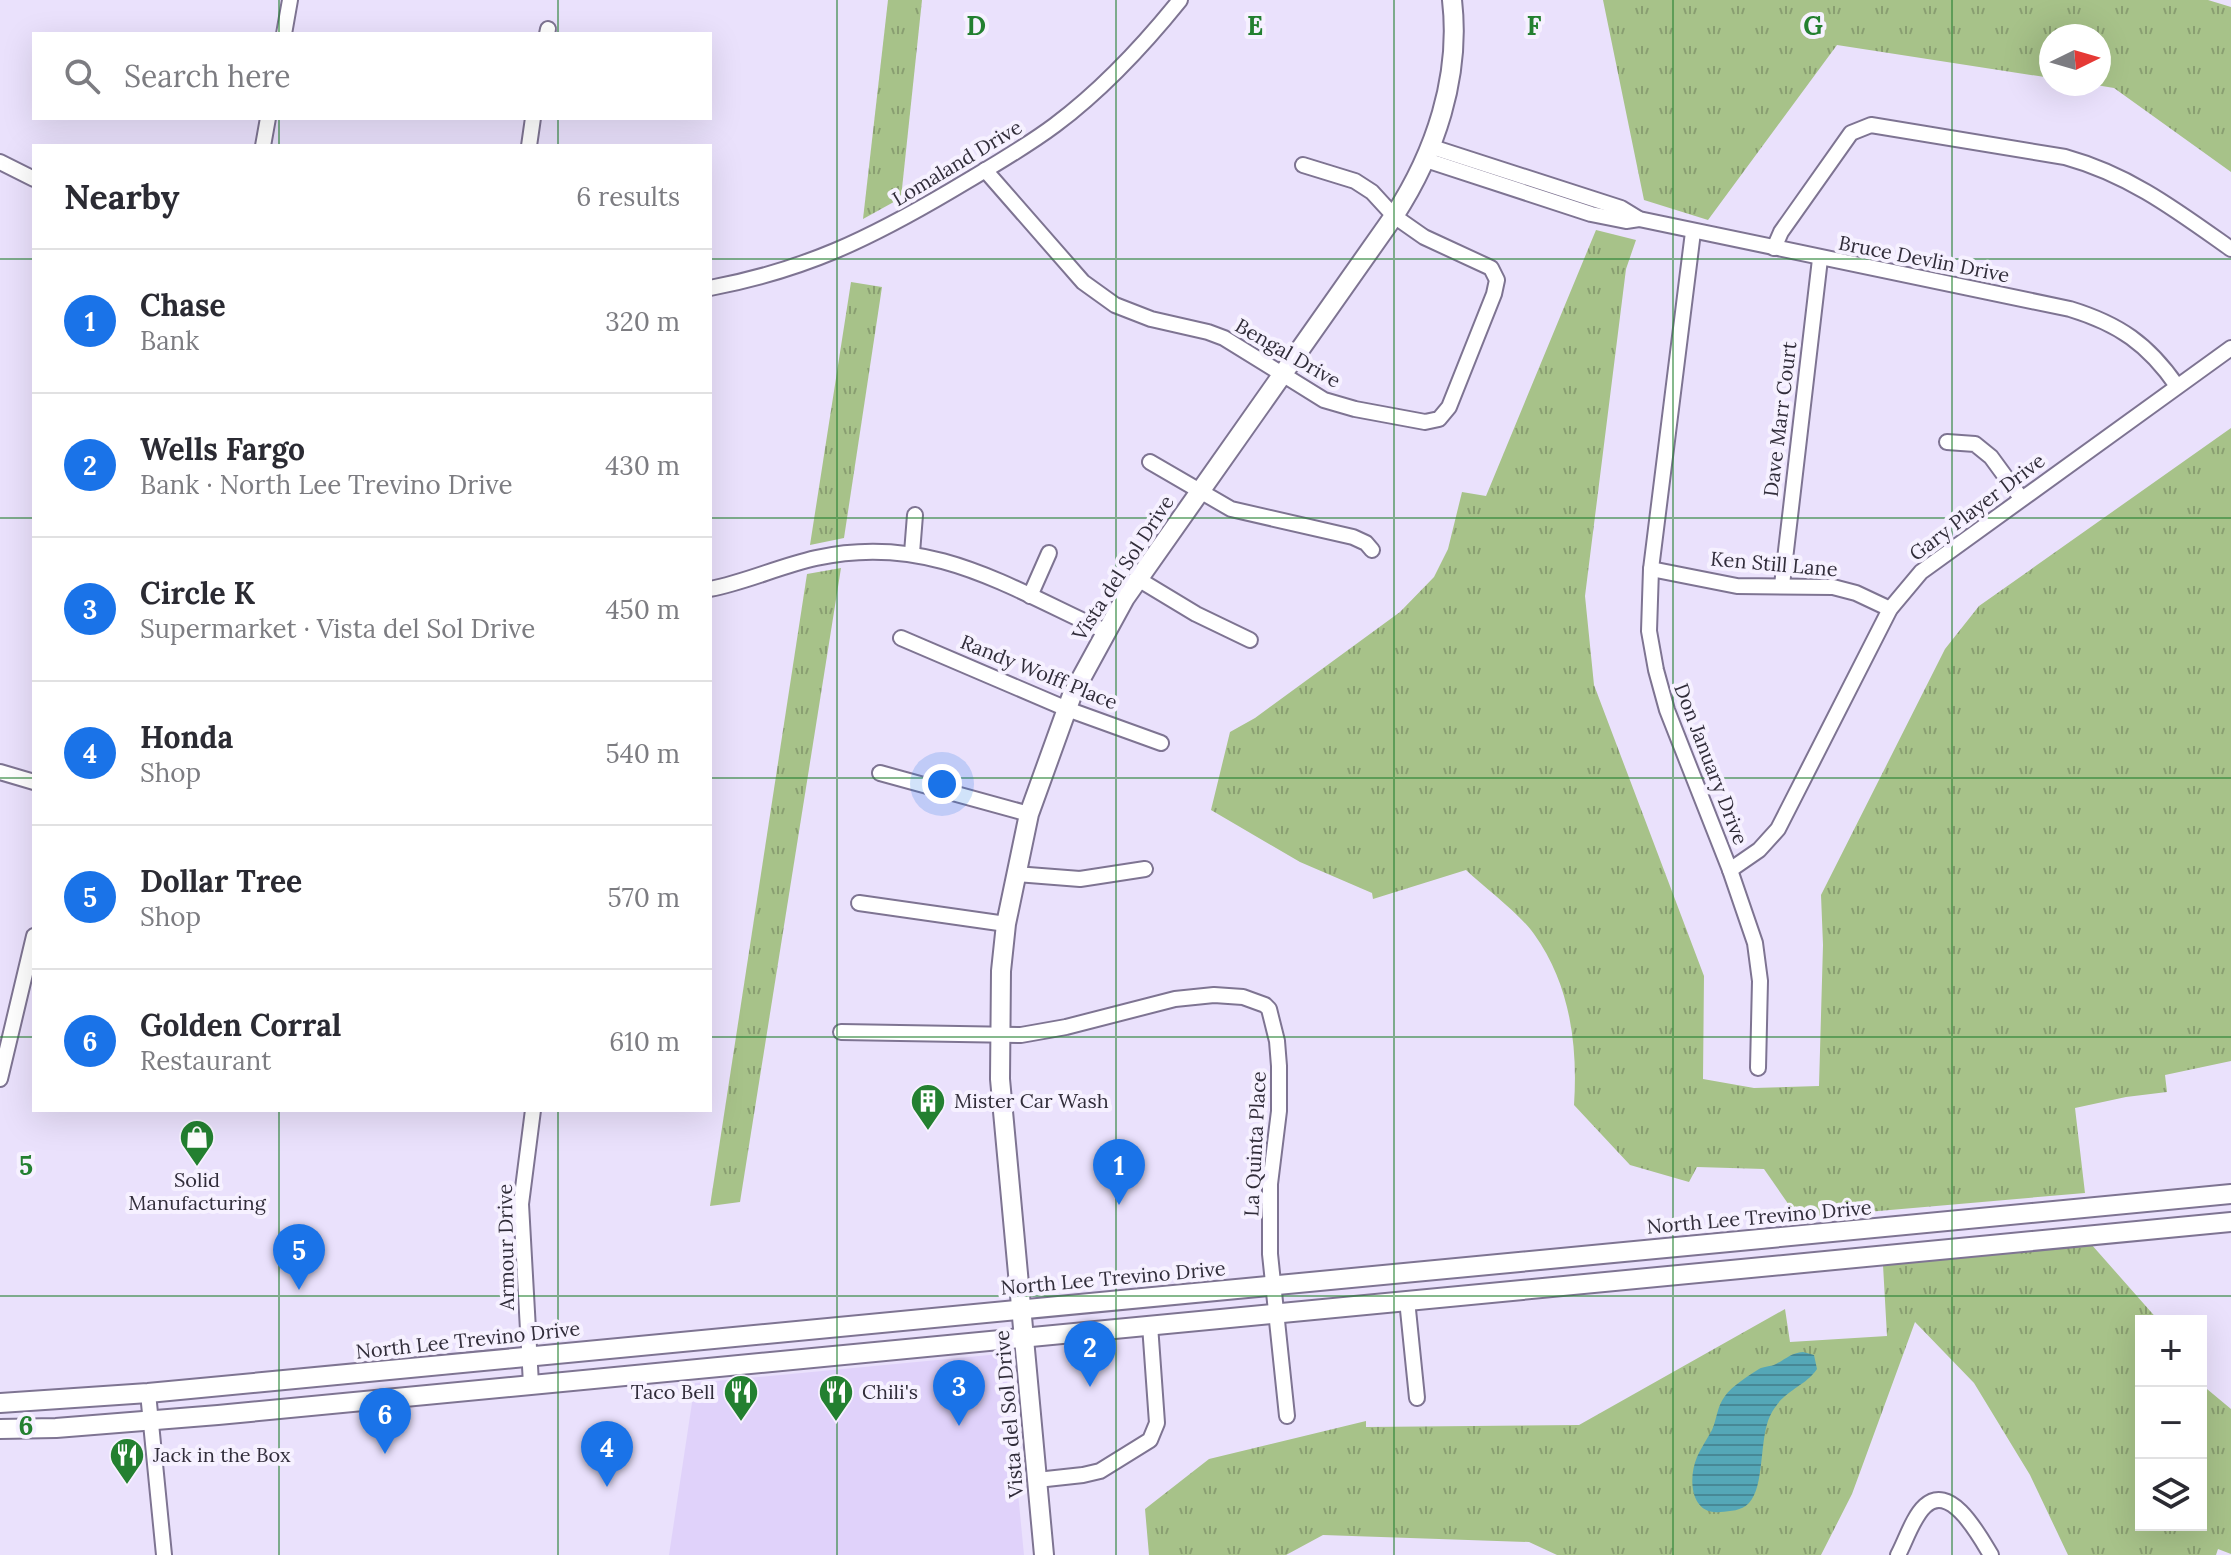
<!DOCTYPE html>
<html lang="en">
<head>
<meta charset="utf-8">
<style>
	:root { --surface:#fff; --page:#f7f7f7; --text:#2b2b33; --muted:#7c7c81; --line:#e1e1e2; --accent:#1a73e8 }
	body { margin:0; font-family:Lora,serif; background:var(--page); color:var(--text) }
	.controls { position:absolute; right:24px; bottom:24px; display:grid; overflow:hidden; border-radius:0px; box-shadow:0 8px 32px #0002 }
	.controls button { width:72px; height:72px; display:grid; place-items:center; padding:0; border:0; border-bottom:2px solid var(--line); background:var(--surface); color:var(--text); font:40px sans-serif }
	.compass { position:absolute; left:2039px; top:24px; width:72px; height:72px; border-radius:50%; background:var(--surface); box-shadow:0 8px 32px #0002; rotate:85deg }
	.you { position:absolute; left:942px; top:784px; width:28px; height:28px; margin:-20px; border:6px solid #fff; border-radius:50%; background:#1a73e8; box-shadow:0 0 0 12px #1a73e833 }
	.badge { display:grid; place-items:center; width:52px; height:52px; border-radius:50%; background:var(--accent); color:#fff; font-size:26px; font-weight:700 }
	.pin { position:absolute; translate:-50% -66px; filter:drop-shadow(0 2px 4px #0008) }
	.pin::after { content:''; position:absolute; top:42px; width:28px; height:24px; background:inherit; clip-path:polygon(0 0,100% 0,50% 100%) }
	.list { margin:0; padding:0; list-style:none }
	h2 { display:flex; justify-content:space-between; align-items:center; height:104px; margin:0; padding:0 32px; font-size:34px }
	h2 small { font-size:26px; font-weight:400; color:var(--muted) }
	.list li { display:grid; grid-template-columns:52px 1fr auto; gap:24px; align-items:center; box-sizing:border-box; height:144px; padding:0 32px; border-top:2px solid var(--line) }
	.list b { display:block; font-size:30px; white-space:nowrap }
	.list p { margin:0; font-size:26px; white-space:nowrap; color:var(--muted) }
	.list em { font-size:26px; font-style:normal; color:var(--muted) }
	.icon { flex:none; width:44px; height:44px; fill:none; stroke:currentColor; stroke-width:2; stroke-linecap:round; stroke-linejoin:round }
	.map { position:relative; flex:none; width:2231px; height:1555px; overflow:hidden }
	.search { position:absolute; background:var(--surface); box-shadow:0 8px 32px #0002; left:32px; top:32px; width:680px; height:88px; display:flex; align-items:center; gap:20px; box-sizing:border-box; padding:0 28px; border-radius:0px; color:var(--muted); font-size:30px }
	.panel { position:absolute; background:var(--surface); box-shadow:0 8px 32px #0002; left:32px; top:144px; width:680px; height:968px; border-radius:0px }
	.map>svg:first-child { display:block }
</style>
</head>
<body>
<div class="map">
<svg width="2231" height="1555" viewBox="0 0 2231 1555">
	<defs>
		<pattern id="grass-tufts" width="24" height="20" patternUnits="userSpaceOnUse" patternTransform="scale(2)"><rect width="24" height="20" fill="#a7c289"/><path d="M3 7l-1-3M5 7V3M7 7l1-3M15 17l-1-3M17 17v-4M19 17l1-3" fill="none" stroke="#899e71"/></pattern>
		<pattern id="water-rules" width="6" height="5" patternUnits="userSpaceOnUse" patternTransform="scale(2)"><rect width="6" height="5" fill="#55a7b7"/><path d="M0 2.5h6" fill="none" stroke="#478896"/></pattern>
	</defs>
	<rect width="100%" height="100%" fill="#eae1fc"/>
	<polygon fill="#e0d2fa" points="1000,1354 1005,1359 1024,1555 669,1555 695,1383"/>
	<g fill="url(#grass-tufts)">
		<polygon points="888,0 922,0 901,198 863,219"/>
		<polygon points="1603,0 2208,0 2231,7 2231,172 2114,88 2090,84 2099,84 2099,36 2051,36 2051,78 1837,45 1708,220 1644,200"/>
		<path d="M1596,230L1636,240L1626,269L1585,596L1594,685L1704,976L1703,1079L1754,1088L1819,1086L1823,945L1821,895L1945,649L1979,606L2231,428V1061L2165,1075L2167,1092L2126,1097L2075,1108L2085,1193L1798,1218L1764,1169L1697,1167L1689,1182L1630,1165L1574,1105C1578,1045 1570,984 1534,934C1519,913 1485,888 1466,870L1373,899L1372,893L1300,862L1211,810L1230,732L1255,718L1400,612L1434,577L1448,549L1462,492L1486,496Z"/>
		<polygon points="851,282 882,287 844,538 810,545"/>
		<polygon points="841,568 740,1202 710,1206 807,574"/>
		<polygon points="2091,1244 2159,1321 2141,1321 2141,1525 2201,1525 2201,1384 2231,1409 2231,1554 2218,1549 2216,1555 2068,1555 2030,1475 1974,1383 1915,1322 1852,1494 1821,1555 1557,1555 1529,1542 1323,1535 1286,1555 1149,1555 1145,1509 1209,1459 1366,1421 1366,1427 1579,1425 1785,1309 1790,1342 1887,1336 1883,1265"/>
	</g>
	<path fill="url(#water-rules)" d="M1803,1352L1814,1355L1817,1369C1803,1389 1783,1389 1770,1416C1759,1439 1765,1486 1749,1503C1741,1511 1731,1511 1720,1512C1690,1515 1688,1478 1697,1457C1701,1448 1707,1439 1712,1430C1717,1419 1717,1406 1725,1396C1732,1386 1748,1376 1759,1369C1764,1366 1770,1367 1776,1364C1786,1359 1791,1353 1803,1352Z"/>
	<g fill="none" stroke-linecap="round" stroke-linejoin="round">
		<g stroke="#7e7492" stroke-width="18">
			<g id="minor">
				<polyline points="284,34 290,0"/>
				<polyline points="547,34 548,29"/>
				<polyline points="263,146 268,118"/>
				<polyline points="529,146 533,118"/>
				<path d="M1432,147L1621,208L1639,219L2070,309C2119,324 2148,344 2177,386"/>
				<polyline points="1426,160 1591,214 1626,221 1639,219"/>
				<polyline points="0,162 34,179"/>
				<polyline points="985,170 1083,282 1115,305 1151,319 1208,332 1224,338 1324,400 1355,409 1425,422 1439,419 1449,407 1494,294 1497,280 1491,268 1424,237 1394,216 1372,192 1355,181 1303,165"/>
				<polyline points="1693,232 1651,569 1649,631 1656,670 1667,710 1730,870 1755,943 1760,981 1758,1068"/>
				<path d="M1774,248L1781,232L1851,133L1871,125L2065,157C2130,175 2176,210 2231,249"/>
				<path d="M710,288C805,270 869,239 952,190C987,169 1023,149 1055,125C1103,89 1143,46 1180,0"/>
				<polyline points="1947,442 1975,444 1991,457 2021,498"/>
				<polyline points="1150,462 1231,509 1353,537 1366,543 1372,550"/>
				<polyline points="912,553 915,515"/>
				<polyline points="1651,569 1737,586 1833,587 1856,593 1890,609"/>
				<polyline points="1138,579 1196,614 1250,640"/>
				<polyline points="1782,585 1820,259"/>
				<path d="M710,589C746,582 780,566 816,558C929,533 1006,586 1105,631"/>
				<polyline points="1030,596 1049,553"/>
				<polyline points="901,638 1067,709 1161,743"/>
				<polyline points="0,772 34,782"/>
				<polyline points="880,773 1029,814"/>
				<polyline points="1730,870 1759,850 1778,829 1890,609 1921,572 2231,348"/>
				<polyline points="1015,874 1080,879 1145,869"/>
				<polyline points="859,903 1006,924"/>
				<polyline points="841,1032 1021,1035 1066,1027 1175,999 1214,995 1243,997 1265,1005 1269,1009 1277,1041 1279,1066 1279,1111 1270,1184 1270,1254 1287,1416"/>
				<polyline points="0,1079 34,936"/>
				<polyline points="1407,1300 1417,1398"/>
				<polyline points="531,1384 521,1204 533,1110"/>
				<polyline points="148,1393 164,1555"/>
				<polyline points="1037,1480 1083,1475 1100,1471 1150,1440 1157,1423 1150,1325"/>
				<path d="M1898,1555C1906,1540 1913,1517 1925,1506C1951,1482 1980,1537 1991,1555"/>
			</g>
		</g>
		<g stroke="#7e7492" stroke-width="22">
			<g id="major">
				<polyline points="0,1403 148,1393 2231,1194"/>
				<polyline points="0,1429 56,1428 218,1415 2231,1222"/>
				<path d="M1044,1555L1000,1079L1001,971L1006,924L1029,814L1072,695L1125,598L1394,216C1435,153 1461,77 1452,0"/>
			</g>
		</g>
		<use href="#minor" stroke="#fff" stroke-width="14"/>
		<use href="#major" stroke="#fff" stroke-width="18"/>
	</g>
	<path fill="none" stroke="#238030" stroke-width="2" stroke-opacity="0.55" d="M279,0V34M558,0V34M837,0V1555M1116,0V1555M1394,0V1555M1673,0V1555M1952,0V1555M279,118V146M558,118V146M0,259H34M710,259H2231M0,518H34M710,518H2231M0,778H34M710,778H2231M0,1037H34M710,1037H2231M279,1110V1555M558,1110V1555M0,1296H2231"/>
	<defs>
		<g id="building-pin" transform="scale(1.8)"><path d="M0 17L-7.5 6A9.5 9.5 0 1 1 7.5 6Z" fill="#238030" stroke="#f6f1ff"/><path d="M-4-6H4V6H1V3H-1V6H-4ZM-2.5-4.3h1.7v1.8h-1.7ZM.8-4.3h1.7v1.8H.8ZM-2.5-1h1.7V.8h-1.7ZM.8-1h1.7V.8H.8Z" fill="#fff"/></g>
		<g id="shop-pin" transform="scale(1.8)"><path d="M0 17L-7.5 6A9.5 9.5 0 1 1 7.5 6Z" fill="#238030" stroke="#f6f1ff"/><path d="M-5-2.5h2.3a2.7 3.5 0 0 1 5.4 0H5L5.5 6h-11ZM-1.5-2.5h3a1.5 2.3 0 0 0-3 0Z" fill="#fff"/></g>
		<g id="restaurant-pin" transform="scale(1.8)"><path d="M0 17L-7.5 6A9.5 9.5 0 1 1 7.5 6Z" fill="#238030" stroke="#f6f1ff"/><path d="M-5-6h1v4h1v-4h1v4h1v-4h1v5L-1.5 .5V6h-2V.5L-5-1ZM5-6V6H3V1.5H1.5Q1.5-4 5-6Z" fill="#fff"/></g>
	</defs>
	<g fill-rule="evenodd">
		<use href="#building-pin" x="928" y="1101"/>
		<use href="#shop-pin" x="197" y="1137"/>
		<use href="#restaurant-pin" x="741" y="1392"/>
		<use href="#restaurant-pin" x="836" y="1392"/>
		<use href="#restaurant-pin" x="127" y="1455"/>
	</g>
	<g text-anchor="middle" stroke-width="8" stroke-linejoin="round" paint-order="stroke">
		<g font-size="20" fill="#312d3a" stroke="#f6f1ff">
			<text transform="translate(957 163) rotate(-31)" y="7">Lomaland Drive</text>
			<text transform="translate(1924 259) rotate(11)" y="7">Bruce Devlin Drive</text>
			<text transform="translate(1288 353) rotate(30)" y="7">Bengal Drive</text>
			<text transform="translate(1780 419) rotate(-83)" y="7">Dave Marr Court</text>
			<text transform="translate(1977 507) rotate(-37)" y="7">Gary Player Drive</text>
			<text transform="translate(1774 564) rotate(5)" y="7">Ken Still Lane</text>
			<text transform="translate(1123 568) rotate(-57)" y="7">Vista del Sol Drive</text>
			<text transform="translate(1039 672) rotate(22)" y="7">Randy Wolff Place</text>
			<text transform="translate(1711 764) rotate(69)" y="7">Don January Drive</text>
			<text transform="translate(1255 1144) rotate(-87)" y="7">La Quinta Place</text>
			<text transform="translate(1759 1217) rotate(-5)" y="7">North Lee Trevino Drive</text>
			<text transform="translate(506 1247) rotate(-91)" y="7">Armour Drive</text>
			<text transform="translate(1113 1278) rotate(-5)" y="7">North Lee Trevino Drive</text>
			<text transform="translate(468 1340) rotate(-6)" y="7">North Lee Trevino Drive</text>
			<text transform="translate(1009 1414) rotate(-95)" y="7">Vista del Sol Drive</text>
		</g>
		<g font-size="20" fill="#312d3a" stroke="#f6f1ff" text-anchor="start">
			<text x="954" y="1108">Mister Car Wash</text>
			<text x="197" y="1187" text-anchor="middle">Solid<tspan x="197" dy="23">Manufacturing</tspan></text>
			<text x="715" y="1399" text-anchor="end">Taco Bell</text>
			<text x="862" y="1399">Chili's</text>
			<text x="153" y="1462">Jack in the Box</text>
		</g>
	</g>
	<g font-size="26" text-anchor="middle" font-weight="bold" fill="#238030" stroke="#f6f1ff" stroke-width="8" stroke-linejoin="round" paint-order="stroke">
		<text x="976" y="35">D</text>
		<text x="1255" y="35">E</text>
		<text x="1534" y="35">F</text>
		<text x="1813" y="35">G</text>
		<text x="26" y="1175">5</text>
		<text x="26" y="1435">6</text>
	</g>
</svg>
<div class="controls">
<button>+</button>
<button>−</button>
<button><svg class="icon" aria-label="layers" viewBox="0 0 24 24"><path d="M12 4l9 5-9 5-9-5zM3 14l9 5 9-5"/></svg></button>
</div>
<svg class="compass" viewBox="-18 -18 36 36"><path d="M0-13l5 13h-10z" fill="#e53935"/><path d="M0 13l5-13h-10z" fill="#7c7c81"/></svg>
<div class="you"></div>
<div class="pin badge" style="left:1119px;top:1205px">1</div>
<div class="pin badge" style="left:1090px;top:1387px">2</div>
<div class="pin badge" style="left:959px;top:1426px">3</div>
<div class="pin badge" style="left:607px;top:1487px">4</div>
<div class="pin badge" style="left:299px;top:1290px">5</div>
<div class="pin badge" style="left:385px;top:1454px">6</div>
<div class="search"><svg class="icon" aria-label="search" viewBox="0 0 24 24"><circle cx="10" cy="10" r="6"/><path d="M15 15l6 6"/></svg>Search here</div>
<section class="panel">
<h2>Nearby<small>6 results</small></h2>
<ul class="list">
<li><span class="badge">1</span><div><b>Chase</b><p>Bank</p></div><em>320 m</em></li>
<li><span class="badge">2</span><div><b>Wells Fargo</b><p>Bank · North Lee Trevino Drive</p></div><em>430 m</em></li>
<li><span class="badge">3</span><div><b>Circle K</b><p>Supermarket · Vista del Sol Drive</p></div><em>450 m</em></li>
<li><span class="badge">4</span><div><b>Honda</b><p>Shop</p></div><em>540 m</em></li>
<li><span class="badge">5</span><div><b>Dollar Tree</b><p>Shop</p></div><em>570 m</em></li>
<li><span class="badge">6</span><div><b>Golden Corral</b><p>Restaurant</p></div><em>610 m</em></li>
</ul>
</section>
</div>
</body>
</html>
